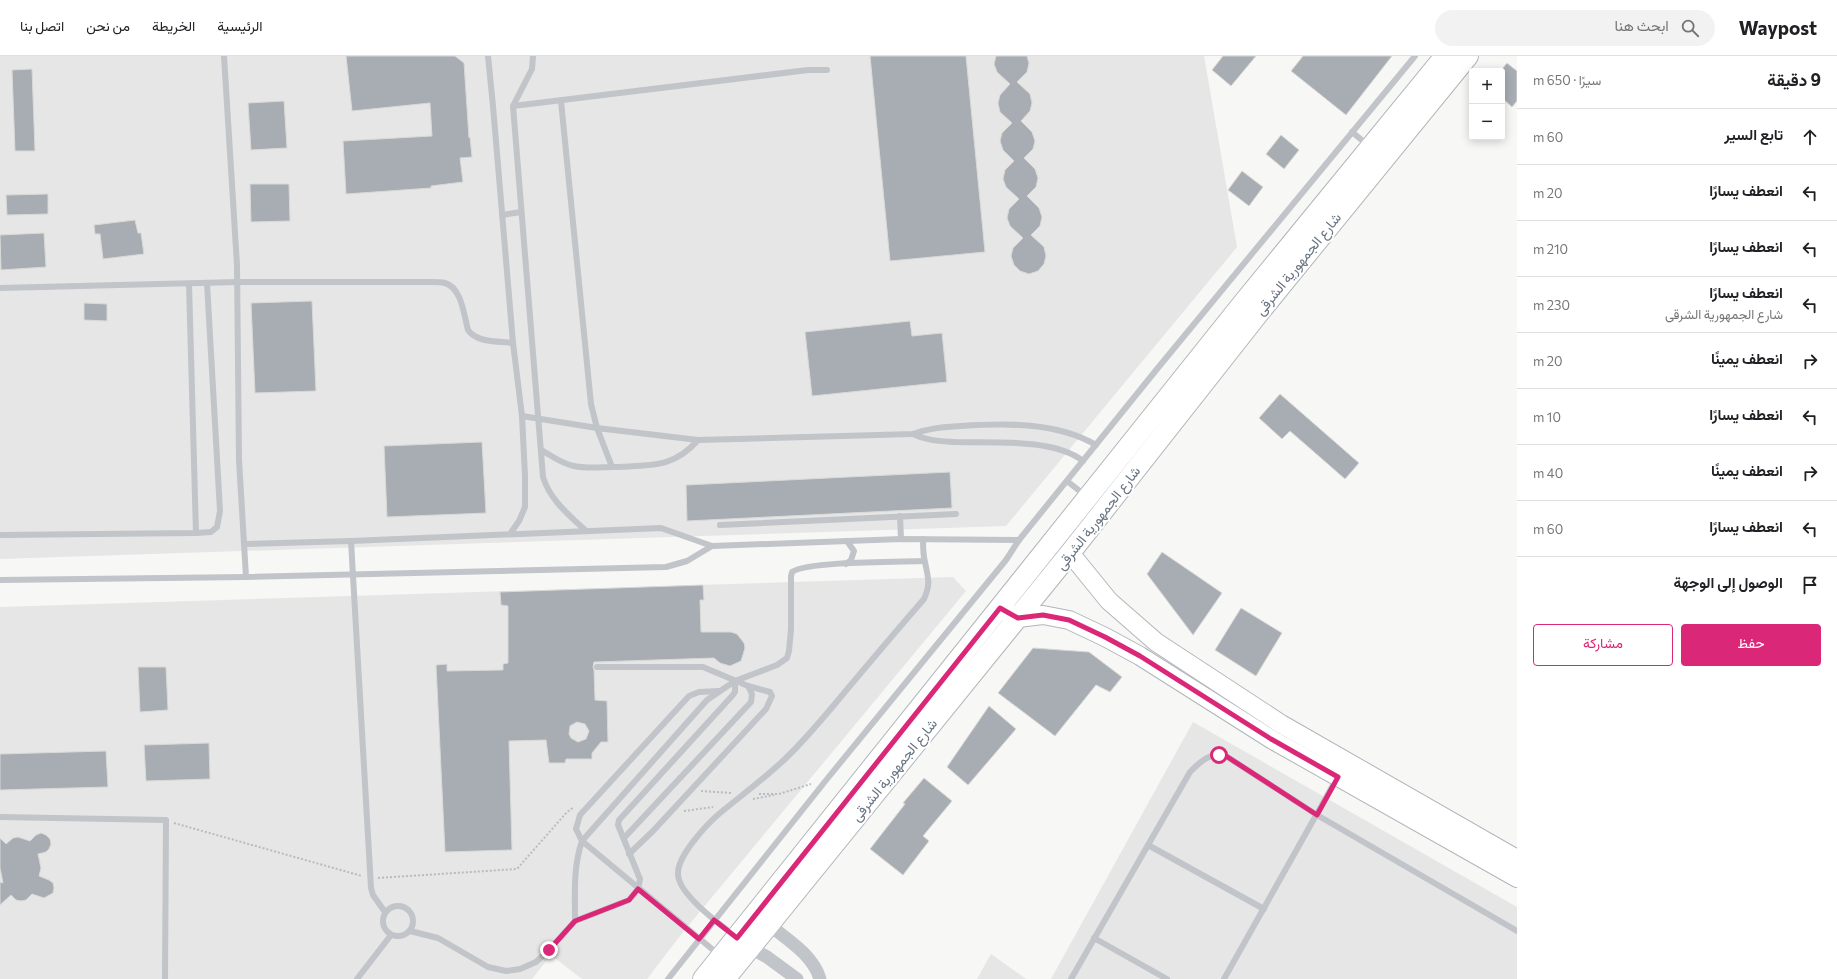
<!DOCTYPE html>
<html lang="ar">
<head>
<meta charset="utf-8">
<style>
	:root { --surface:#fff; --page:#f2f2f2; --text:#202124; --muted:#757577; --line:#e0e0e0; --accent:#db2777 }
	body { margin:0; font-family:Commissioner,Vazirmatn,sans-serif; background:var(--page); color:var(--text); direction:rtl }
	.controls { position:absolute; right:12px; top:12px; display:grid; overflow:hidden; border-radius:4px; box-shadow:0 2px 10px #0003 }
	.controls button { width:36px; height:36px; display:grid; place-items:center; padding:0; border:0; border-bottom:1px solid var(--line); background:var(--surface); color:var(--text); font:20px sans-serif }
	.stop { position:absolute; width:12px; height:12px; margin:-9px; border:3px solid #db2777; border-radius:50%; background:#fff }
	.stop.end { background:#db2777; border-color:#fff; box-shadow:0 1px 4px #0008 }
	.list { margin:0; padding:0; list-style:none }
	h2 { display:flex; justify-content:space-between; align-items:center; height:52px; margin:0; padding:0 16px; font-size:17px }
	h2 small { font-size:13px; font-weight:400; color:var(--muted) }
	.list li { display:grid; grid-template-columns:26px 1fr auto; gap:12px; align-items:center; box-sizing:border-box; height:56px; padding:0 16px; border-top:1px solid var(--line) }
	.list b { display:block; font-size:15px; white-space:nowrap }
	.list p { margin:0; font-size:13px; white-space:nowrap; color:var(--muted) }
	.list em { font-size:13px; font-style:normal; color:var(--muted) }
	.actions { display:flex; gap:8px; padding:12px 16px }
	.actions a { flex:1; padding:9px 0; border:1px solid var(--accent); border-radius:4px; text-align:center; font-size:14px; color:var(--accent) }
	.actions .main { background:var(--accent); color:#fff }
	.icon { flex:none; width:22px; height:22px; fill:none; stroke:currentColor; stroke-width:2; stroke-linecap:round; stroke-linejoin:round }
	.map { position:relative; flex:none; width:1517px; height:923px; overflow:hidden; direction:ltr }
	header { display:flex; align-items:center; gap:24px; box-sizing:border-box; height:56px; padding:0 20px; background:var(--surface); border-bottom:1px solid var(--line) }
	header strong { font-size:19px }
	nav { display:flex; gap:22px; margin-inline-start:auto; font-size:14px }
	.search { width:280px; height:36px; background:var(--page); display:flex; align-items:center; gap:10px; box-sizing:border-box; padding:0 14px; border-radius:22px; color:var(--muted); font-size:15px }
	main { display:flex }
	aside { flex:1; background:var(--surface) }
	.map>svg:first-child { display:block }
</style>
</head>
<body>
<header>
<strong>Waypost</strong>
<div class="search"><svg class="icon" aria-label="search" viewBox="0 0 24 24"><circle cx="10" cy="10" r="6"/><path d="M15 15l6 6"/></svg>ابحث هنا</div>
<nav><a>الرئيسية</a><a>الخريطة</a><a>من نحن</a><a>اتصل بنا</a></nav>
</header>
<main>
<aside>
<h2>9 دقيقة<small>سيرًا · 650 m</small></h2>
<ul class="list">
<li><svg class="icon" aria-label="ahead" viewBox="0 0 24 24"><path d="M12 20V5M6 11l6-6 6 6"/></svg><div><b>تابع السير</b></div><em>60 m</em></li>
<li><svg class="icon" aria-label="left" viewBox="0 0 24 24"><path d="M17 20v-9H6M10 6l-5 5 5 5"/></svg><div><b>انعطف يسارًا</b></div><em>20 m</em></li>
<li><svg class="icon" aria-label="left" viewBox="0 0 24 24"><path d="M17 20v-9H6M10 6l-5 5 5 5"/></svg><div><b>انعطف يسارًا</b></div><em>210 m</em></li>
<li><svg class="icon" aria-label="left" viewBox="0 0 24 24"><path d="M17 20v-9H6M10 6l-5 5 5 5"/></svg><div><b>انعطف يسارًا</b><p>شارع الجمهورية الشرقى</p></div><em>230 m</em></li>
<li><svg class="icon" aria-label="right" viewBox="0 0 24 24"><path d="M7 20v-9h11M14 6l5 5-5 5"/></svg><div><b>انعطف يمينًا</b></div><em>20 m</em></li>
<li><svg class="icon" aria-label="left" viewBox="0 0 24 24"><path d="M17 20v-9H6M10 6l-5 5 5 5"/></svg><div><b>انعطف يسارًا</b></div><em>10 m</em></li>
<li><svg class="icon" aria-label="right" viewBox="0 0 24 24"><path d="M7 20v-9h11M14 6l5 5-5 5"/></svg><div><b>انعطف يمينًا</b></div><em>40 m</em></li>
<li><svg class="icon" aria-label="left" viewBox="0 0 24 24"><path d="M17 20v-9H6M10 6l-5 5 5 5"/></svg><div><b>انعطف يسارًا</b></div><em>60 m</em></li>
<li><svg class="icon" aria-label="arrive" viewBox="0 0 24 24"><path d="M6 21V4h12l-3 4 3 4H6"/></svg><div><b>الوصول إلى الوجهة</b></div></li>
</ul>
<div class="actions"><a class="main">حفظ</a><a>مشاركة</a></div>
</aside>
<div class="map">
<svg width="1517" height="923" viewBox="0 0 1517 923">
	<rect width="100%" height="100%" fill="#f7f7f5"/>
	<g fill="#e5e6e5">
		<polygon points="0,0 1204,0 1237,191 1006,470 0,503"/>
		<polygon points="953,521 966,535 683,876 647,923 582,923 551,899 532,923 0,923 0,551"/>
		<polygon points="1193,666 1517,851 1517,923 1051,923"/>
		<polygon points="991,898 1026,923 977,923"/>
	</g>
	<g fill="#a7adb3" stroke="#d9d9d7" fill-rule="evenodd">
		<polygon points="346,0 455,0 464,7 469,82 470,81 472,101 460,102 463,126 431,130 431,132 346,138 343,85 432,80 430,47 352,55"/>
		<polygon points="870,0 966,0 985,196 890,205"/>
		<polygon points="996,0 1027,0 1029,7 1027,16 1017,26 1030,38 1032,47 1030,55 1021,65 1032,76 1035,85 1033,93 1024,102 1035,113 1038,122 1036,131 1027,140 1039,152 1042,161 1040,170 1031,179 1044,191 1046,200 1044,208 1038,215 1029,218 1020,215 1014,209 1011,200 1013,192 1023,182 1010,170 1007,162 1009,153 1019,143 1006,131 1003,123 1005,114 1014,105 1003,94 1000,85 1002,77 1012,67 1000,56 998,47 1000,39 1010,28 997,16 994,8"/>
		<polygon points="1223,0 1256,0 1231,30 1212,14"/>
		<polygon points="1303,0 1392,0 1346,59 1291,15"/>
		<polygon points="1507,7 1517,15 1517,45 1512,51 1502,42 1502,13"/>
		<polygon points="32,13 35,95 15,95 12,14"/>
		<polygon points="284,45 287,92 251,94 248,47"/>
		<polygon points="1281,79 1299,94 1284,113 1266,98"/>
		<polygon points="1242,115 1263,131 1249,150 1228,134"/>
		<polygon points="250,128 289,128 290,165 251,166"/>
		<polygon points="48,138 48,158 7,159 6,139"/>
		<polygon points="135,164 138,177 141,177 144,198 103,203 100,178 95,178 94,169"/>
		<polygon points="44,177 46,211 1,214 0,179"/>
		<polygon points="312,245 316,335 255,337 251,247"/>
		<polygon points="84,247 107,248 107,265 84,264"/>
		<polygon points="910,265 912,280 942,277 947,326 812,340 805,276"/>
		<polygon points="1280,338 1359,407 1345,423 1290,375 1282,383 1259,362"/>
		<polygon points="482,386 486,457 387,461 384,390"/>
		<polygon points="950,416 952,452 687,465 686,429"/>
		<polygon points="1162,496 1222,537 1193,579 1147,518"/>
		<path d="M703,529L704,544H700L701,576H731L737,578L744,587L745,592L741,605L730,610L720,607L714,602L594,606L593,611L594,614L595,644L607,645L608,686H601L592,697V703H566L565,707H549L546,684L509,685L512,794L445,796L436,609L447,608V615L503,614V608L508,607V550L501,549L500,536ZM577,666L585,668L589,675L586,683L578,686L571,682L569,678L570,670Z"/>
		<polygon points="1241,552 1282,577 1256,620 1215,594"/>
		<polygon points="1033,592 1089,596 1122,621 1110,636 1096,629 1055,680 998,637"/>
		<polygon points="138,611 166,611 168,654 140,656"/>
		<polygon points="989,650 1016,673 968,729 947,711"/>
		<polygon points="209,687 210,723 146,725 144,689"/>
		<polygon points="106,695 108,731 0,734 0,698"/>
		<polygon points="924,722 952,745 923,780 929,785 903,819 870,793 905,748 903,747"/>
		<polygon points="41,777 46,779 50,783 51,788 49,793 46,796 38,798 41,812 39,820 49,824 53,827 54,832 53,837 44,842 32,838 26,844 21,845 16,844 11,839 0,849 0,826 3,827 0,812 0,782 6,788 13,782 18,781 30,785 36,779"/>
	</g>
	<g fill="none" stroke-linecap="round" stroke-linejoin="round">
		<g stroke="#b1b6bb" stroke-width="20">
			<g id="secondary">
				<polyline points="1070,497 1109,545 1156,586 1281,668 1517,803"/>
				<polyline points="1000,552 1018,562 1043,559 1069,564 1105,581 1140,600 1271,683 1517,822"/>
			</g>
		</g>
		<g stroke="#b2b6ba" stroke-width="22">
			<g id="primary">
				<polyline points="703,923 1243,247 1445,0"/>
				<polyline points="725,923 1070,497 1258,258 1468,0"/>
			</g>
		</g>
		<g stroke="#b9bbbe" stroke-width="2" stroke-dasharray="2 2" stroke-linecap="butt">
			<polyline points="701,735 731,737"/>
			<polyline points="759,738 779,738 811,728"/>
			<polyline points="753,743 774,739"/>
			<polyline points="684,755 713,751"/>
			<polyline points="174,767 362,820"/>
			<polyline points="378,822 517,813 567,756 574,751"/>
		</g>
		<g stroke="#c1c4c8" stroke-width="6">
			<polyline points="224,0 237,209 239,404 246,521"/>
			<polyline points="488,0 493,50 513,287 522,360 525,420 525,451 519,465 510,478"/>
			<path d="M533,0L532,13L513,50L543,421C550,444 569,459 586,475"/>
			<polyline points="561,45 591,348 597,372 612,411"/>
			<polyline points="513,50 808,14 827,14"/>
			<polyline points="1352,76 1369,90"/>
			<polyline points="502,159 521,156"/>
			<polyline points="189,228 196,477"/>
			<path d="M0,232L238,226H432C436,226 441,226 445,227C462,232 464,260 468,274C477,287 498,285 513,287"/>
			<path d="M522,360L597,372L698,384L913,378C929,372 944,371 961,370C1005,367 1057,366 1096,389"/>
			<path d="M913,378C927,385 940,385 955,386C992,387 1054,382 1083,405"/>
			<path d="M541,394C552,400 562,408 574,410C587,413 601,411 614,411C649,409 673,413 698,384"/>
			<polyline points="1067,425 1086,440"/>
			<polyline points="900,460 901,483"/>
			<polyline points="720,469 956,458"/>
			<polyline points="0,479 196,477 211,476 217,471 220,455 207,227"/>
			<polyline points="351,485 371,832 373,839 385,856"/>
			<polyline points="244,488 351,485 661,472 712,490 901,483 1019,484"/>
			<polyline points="846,508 851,504 854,495 847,485"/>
			<polyline points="0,524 246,521 666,511 687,505 712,490"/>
			<polyline points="597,611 703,611 748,630 752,638 751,646 624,782"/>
			<polyline points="0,761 166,764 165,923"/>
			<polyline points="1148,789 1264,853"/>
			<polyline points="629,798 653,775 766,653 772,640 770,636 748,630"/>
			<circle cx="398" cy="865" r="15"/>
			<path d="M575,865C575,838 573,811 582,785L707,644L735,625L777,609L787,602L789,595L791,573V520L792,516C807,505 901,506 924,505"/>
			<polyline points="410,875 438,882 488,911 506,915 520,913 536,906 549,894 575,865 629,844 638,833 640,823 618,769 619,764 732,640 735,636 735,625"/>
			<path d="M734,879C719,868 678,837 678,818C677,800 707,768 720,757C742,739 765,722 785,703C806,683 825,660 844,637C870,606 897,574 924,543C931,527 928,522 925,506C923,499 923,491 923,483"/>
			<polyline points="1094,882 1167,923"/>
			<polyline points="718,898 582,785 576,773 580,759 689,640 699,636 720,635"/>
			<polyline points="357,923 391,879"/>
			<polyline points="668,923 827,723 1006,504 1019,484 1157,313 1415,0"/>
			<path d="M1071,923L1190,716C1201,705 1210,696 1226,700L1317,759L1517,875"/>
			<polyline points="1224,923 1337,722"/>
		</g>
		<g stroke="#c1c4c8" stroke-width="13">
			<path d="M764,864C783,882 812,896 820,923"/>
			<polyline points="744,888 767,901 797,923"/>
		</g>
		<use href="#secondary" stroke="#fff" stroke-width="18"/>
		<use href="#primary" stroke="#fff" stroke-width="20"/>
	</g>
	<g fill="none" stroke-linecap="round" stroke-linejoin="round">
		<polyline stroke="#db2777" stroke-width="5" points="549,894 575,865 629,844 638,833 699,883 714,864 737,882 1000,552 1018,562 1043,559 1069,564 1105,581 1140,600 1271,683 1338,721 1317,759 1226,700 1219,699"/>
	</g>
	<g text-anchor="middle" stroke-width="4" stroke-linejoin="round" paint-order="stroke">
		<g font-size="14" fill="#697583" stroke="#fff">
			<text transform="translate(1298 208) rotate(-51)" y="5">شارع الجمهورية الشرقى</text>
			<text transform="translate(1098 462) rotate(-52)" y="5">شارع الجمهورية الشرقى</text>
			<text transform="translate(894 714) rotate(-51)" y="5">شارع الجمهورية الشرقى</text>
		</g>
	</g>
</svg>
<div class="controls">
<button>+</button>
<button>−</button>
</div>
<div class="stop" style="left:1219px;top:699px"></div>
<div class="stop end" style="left:549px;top:894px"></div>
</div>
</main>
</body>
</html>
